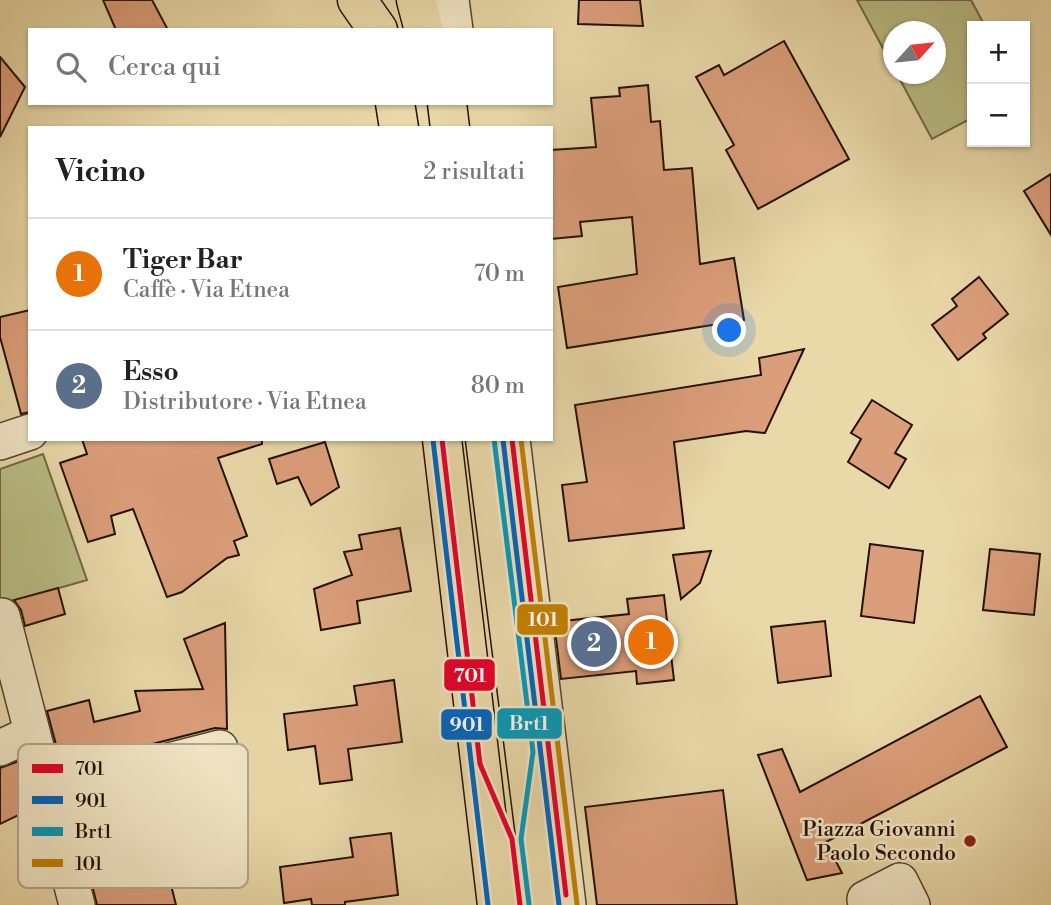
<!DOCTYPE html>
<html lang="it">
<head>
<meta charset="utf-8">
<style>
	:root { --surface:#fff; --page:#f6f6f6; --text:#222; --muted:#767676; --line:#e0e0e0; --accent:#111827 }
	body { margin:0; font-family:"Libre Bodoni",serif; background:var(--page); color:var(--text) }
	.controls { position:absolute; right:21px; top:21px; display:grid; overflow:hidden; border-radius:0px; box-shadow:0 2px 5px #0004 }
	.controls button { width:63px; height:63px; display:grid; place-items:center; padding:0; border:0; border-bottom:2px solid var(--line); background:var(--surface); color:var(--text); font:35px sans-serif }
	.compass { position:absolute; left:883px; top:21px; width:63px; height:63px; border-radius:50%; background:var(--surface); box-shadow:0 2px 5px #0004; rotate:63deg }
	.you { position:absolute; left:730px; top:331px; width:24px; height:24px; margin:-18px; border:5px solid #fff; border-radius:50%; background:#1a73e8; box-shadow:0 0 0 10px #1a73e833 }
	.badge { display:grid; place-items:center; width:46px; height:46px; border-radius:50%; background:var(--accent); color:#fff; font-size:23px; font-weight:700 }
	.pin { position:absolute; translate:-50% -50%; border:4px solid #fff; box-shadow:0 2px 7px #0006 }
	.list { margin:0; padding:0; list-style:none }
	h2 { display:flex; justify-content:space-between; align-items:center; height:91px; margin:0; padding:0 28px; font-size:30px }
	h2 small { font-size:23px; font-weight:400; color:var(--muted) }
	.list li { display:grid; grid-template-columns:46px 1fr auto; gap:21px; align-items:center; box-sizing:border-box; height:112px; padding:0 28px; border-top:2px solid var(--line) }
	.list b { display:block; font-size:26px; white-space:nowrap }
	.list p { margin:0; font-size:23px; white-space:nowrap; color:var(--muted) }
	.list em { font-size:23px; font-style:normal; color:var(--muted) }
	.icon { flex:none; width:38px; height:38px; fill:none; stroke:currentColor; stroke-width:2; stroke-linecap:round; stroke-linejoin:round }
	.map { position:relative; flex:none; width:1051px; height:905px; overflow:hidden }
	.search { position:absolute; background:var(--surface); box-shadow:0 2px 5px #0004; left:28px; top:28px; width:525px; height:77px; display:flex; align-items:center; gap:18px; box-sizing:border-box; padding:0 24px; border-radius:0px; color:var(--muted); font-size:26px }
	.panel { position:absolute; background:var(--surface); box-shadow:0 2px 5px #0004; left:28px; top:126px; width:525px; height:315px; border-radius:0px }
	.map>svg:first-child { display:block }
</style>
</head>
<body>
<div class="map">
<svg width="1051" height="905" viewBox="0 0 1051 905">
	<rect width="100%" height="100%" fill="#e9d8a8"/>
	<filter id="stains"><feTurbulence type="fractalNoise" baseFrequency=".00286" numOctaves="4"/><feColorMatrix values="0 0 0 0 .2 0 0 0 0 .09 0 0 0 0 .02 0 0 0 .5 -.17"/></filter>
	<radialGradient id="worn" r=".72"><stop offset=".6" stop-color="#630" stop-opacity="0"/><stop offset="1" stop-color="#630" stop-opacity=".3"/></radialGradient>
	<g fill="#babe85" stroke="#6e6845" stroke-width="2">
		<polygon points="857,0 971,0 985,26 972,26 972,118 932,139 897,74 936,74 936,32 894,32 893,67"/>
		<polygon points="43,454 87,580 0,605 0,469"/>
	</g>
	<g fill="#db9e7a" stroke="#231105" stroke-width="2">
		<polygon points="103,0 152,0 168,30 116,30"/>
		<polygon points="579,0 640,0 643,26 578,24"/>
		<polygon points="784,41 849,159 758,209 726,150 734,145 696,77 719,65 724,75"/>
		<polygon points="0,57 25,87 0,137"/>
		<polygon points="648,85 651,122 660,121 664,170 692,168 700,264 734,258 744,320 567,348 558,287 637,274 632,217 580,222 582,236 551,239 551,150 596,147 591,98 620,96 619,88"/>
		<polygon points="1051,174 1051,235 1024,191"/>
		<polygon points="979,277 1008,314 983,334 986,338 958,360 932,325 957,306 952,299"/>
		<polygon points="30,310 30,412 21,414 0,337 0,317"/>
		<polygon points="804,349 765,433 746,431 674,442 684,528 569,541 562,485 587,482 575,405 761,375 759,358"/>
		<polygon points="872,400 912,425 895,453 906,459 889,488 848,462 861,439 851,433"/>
		<polygon points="82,439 262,439 262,444 218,458 247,536 234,541 239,555 227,558 182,592 167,597 133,509 111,516 115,534 88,542 60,463 87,454"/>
		<polygon points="325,442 339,487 311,505 298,477 277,484 269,459"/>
		<polygon points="400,528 411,591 357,601 360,623 321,630 314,589 352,575 344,552 362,549 359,535"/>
		<polygon points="870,544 923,551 914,623 861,616"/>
		<polygon points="990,549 1040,554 1034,615 983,610"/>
		<polygon points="711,551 700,583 681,599 673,555"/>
		<polygon points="58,588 65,614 25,626 21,610 14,600"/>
		<polygon points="664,595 674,680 637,684 636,671 561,679 554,622 629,614 627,599"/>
		<polygon points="825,621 831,676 778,683 771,627"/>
		<polygon points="225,623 227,729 215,728 62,767 47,711 89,700 94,722 140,711 135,691 203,689 184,639"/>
		<polygon points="394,680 402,742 348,749 352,780 320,784 315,746 288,750 284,714 357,705 354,686"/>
		<polygon points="980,696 1007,747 826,842 842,873 807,880 758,755 782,749 800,792"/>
		<polygon points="19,761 31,809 0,824 0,768"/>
		<polygon points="227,766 228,826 160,841 176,905 97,905 72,806"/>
		<polygon points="723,790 737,905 597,905 585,807"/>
		<polygon points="391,833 398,895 345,902 345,905 312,905 311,899 284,903 280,867 353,857 350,838"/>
	</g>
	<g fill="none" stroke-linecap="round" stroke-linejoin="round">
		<g stroke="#54432e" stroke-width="38">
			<g id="minor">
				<polyline points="451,0 455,30"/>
				<polyline points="512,439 568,905"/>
				<polyline points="0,442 30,432"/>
				<polyline points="2,616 77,905"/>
				<polyline points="0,748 32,733"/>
				<polyline points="47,792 220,748"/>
				<polyline points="866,905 865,899 900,881 912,905"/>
			</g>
		</g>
		<g stroke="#231105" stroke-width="41">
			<g id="primary">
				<polyline points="357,0 378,30"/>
				<polyline points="416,0 424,30"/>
				<polyline points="395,103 399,128"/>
				<polyline points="447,103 450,128"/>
				<polyline points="442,439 497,905"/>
				<polyline points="485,439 544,905"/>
			</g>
		</g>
		<use href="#minor" stroke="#f1e6c6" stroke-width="35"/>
		<use href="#primary" stroke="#e9d8a8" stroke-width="38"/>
		<g stroke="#f1e6c6" stroke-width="10">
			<g id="bus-1">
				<polyline points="442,439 480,764 512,839 520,905"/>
				<polyline points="512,439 566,895"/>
			</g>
		</g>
		<g stroke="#f1e6c6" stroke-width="10">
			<g id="bus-2">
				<polyline points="433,440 488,905"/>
				<polyline points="503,440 559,905"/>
			</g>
		</g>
		<g stroke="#f1e6c6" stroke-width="10">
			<polyline id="bus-3" points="494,439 533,752 521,839 529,904"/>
		</g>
		<g stroke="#f1e6c6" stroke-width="10">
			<polyline id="bus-4" points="521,439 577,904"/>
		</g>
		<use href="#bus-1" stroke="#e4002b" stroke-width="5"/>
		<use href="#bus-2" stroke="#0065bd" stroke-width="5"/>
		<use href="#bus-3" stroke="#049aba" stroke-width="5"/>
		<use href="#bus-4" stroke="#c28101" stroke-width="5"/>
	</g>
	<circle fill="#8f2418" stroke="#f1e6c6" stroke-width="2.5" cx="970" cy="841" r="7"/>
	<g text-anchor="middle" stroke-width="5" stroke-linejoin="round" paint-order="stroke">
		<g font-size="21" fill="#231105" stroke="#f1e6c6" text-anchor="end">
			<text x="956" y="836">Piazza Giovanni<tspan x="956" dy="24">Paolo Secondo</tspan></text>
		</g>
	</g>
	<rect x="18" y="744" width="230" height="144" rx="10" fill="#f1e6c6" stroke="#b3a68c" stroke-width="2"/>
	<rect x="32" y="764" width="31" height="9" fill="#e4002b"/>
	<rect x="32" y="796" width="31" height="8" fill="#0065bd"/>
	<rect x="32" y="827" width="31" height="9" fill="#049aba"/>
	<rect x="32" y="859" width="31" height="8" fill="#c28101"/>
	<g font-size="19" fill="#231105">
		<text x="75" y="775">701</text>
		<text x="75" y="807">901</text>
		<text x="75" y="838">Brt1</text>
		<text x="75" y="870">101</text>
	</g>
	<g stroke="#f1e6c6" stroke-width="2.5">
		<rect x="516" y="603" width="53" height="33" rx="7" fill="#c28101"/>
		<rect x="443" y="658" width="53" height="34" rx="7" fill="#e4002b"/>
		<rect x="496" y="707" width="67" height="33" rx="7" fill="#049aba"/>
		<rect x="440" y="708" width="53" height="33" rx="7" fill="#0065bd"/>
	</g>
	<g font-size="19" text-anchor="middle" font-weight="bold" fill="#fff">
		<text x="543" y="626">101</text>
		<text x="470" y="682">701</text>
		<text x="529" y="730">Brt1</text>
		<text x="467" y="731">901</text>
	</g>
	<rect width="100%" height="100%" filter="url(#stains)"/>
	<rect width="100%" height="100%" fill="url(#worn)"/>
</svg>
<div class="controls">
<button>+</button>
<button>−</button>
</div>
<svg class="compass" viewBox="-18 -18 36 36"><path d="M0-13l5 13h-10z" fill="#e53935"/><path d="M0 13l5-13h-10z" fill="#767676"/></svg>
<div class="you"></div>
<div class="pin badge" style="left:651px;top:642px;background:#e8710a">1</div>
<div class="pin badge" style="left:594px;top:644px;background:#5c6f8a">2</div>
<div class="search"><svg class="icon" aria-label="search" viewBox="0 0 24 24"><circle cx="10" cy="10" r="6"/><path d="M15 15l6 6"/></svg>Cerca qui</div>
<section class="panel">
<h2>Vicino<small>2 risultati</small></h2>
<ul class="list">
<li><span class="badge" style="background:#e8710a">1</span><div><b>Tiger Bar</b><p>Caffè · Via Etnea</p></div><em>70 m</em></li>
<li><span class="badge" style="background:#5c6f8a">2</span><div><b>Esso</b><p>Distributore · Via Etnea</p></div><em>80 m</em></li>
</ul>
</section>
</div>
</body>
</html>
